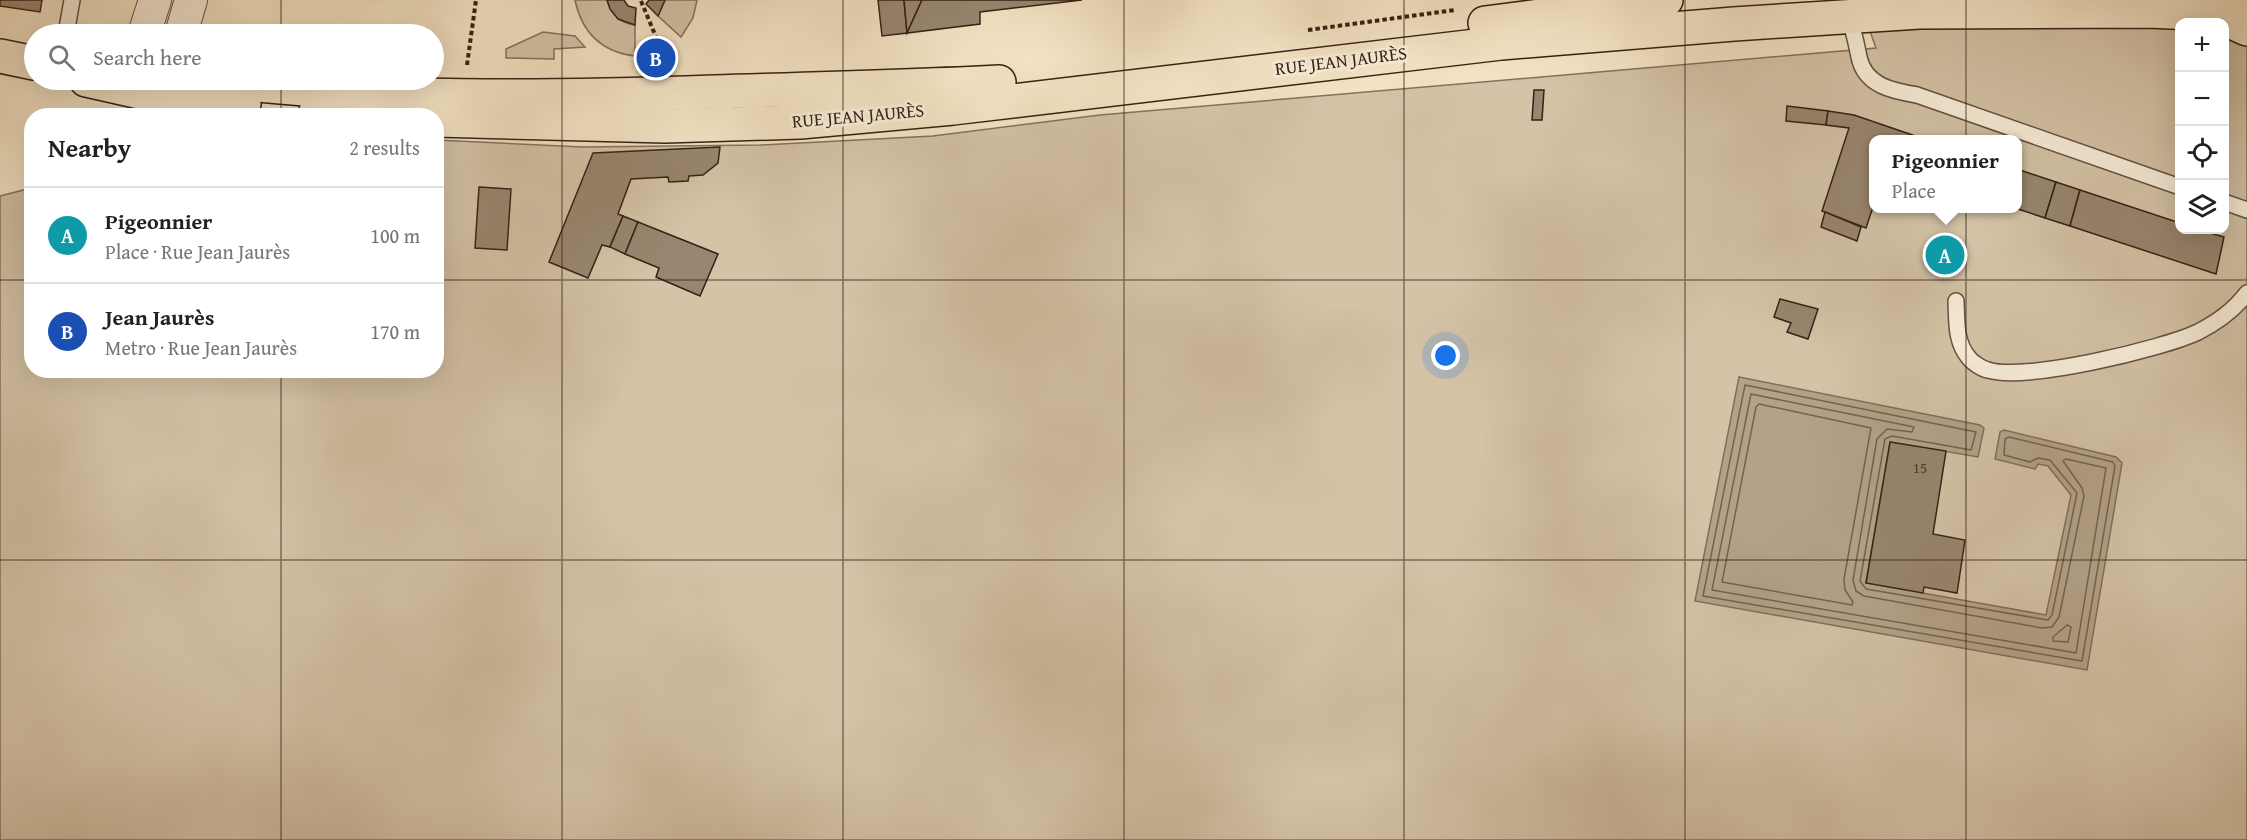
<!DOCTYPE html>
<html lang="en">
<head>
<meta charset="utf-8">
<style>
	:root { --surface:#fff; --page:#f2f2f2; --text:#222; --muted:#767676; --line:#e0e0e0; --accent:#7c3aed }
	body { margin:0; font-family:"Gentium Book Plus",serif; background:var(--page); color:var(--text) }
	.controls { position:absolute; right:18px; top:18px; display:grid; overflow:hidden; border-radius:12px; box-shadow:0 6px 24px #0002 }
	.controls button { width:54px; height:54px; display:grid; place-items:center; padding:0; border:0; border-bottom:2px solid var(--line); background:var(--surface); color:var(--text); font:30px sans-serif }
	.you { position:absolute; left:1446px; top:356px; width:21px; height:21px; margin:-15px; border:4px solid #fff; border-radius:50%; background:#1a73e8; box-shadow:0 0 0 9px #1a73e833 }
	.badge { display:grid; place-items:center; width:39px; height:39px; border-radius:50%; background:var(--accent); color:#fff; font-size:20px; font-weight:700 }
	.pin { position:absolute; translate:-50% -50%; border:3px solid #fff; box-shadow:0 2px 6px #0006 }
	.popup { position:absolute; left:1869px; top:135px; width:153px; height:78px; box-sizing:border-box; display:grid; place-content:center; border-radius:12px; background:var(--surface); filter:drop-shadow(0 2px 4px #0005); font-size:20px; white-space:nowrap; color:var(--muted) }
	.popup b { font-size:22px; color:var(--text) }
	.popup::after { content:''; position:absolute; left:50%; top:100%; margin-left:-12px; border:12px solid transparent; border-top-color:var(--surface) }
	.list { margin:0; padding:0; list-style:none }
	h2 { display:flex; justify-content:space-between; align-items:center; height:78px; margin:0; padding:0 24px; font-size:26px }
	h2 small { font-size:20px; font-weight:400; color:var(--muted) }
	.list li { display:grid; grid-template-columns:39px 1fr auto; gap:18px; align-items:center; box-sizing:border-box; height:96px; padding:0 24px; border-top:2px solid var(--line) }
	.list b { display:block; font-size:22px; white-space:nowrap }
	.list p { margin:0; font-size:20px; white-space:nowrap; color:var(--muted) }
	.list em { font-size:20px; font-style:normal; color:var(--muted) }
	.icon { flex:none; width:33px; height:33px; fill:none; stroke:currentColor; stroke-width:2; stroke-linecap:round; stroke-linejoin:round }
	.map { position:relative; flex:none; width:2247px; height:840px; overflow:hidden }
	.search { position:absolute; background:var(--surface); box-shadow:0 6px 24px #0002; left:24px; top:24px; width:420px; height:66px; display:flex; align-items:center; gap:15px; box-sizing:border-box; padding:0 21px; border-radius:33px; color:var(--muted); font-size:22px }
	.panel { position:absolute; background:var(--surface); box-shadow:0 6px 24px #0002; left:24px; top:108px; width:420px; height:270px; border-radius:24px }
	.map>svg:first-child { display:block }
</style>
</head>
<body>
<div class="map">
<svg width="2247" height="840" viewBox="0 0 2247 840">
	<rect width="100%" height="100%" fill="#f4e4c5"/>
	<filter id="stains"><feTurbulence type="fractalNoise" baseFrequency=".00333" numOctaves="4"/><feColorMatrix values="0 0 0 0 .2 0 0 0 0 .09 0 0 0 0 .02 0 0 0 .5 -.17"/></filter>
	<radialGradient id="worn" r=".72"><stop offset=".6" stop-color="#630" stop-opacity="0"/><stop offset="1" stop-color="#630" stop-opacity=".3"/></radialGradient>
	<g fill="#d4c3a7" stroke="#84725e" stroke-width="1.5" fill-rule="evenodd">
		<path d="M575,0H607C611,15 620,23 635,25V56C602,52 582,33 575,0Z"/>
		<polygon points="665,0 697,0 693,18 681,37 658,16"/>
		<path d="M1859,0H2247V840H0V196L31,188L32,370H436L437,140L582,147L760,145L933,136L1100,115L1876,48ZM2180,22H2224V230H2180ZM1873,140H2017V208H1873Z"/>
		<polygon points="543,32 575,36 585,47 554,49 554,59 506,58 506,49"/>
	</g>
	<polygon fill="#b3a289" stroke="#816e5a" stroke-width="1.5" points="1739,377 1980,425 1984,428 1978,457 1890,442 1866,583 2046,615 2071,495 2048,466 2038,464 2035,469 1995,459 2000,432 2004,430 2116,457 2122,463 2087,670 1695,601"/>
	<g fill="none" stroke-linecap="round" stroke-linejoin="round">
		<g stroke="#74624e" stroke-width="1.5">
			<polygon points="1745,385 1976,432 1971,450 1892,436 1885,439 1860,581 1866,589 2048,620 2052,615 2077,493 2050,460 2038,458 2030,462 2004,455 2005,439 2009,437 2113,462 2115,466 2082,661 1703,596"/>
			<polygon points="1751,394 1914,427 1912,432 1887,429 1877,439 1853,580 1856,591 1864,596 2042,628 2052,627 2059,617 2084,496 2082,488 2063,461 2066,459 2106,468 2076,653 1712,590"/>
			<polygon points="1759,404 1871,428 1844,579 1845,590 1853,602 1852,605 1722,582 1756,407"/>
			<polygon points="2067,625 2071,627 2068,642 2053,641 2053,637"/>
		</g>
	</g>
	<g fill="#988670" stroke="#352114" stroke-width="1.5">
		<polygon points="0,0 42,0 40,12 0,6"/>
		<polygon points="607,0 624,0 628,6 636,8 635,25 618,19 610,9"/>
		<polygon points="649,0 665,0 658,16 646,4"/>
		<polygon points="878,0 904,0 907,33 882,36"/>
		<polygon points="904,0 922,0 907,33"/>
		<polygon points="922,0 1082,0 980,12 980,24 907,33"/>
		<polygon points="1534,90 1544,90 1542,120 1532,120"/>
		<polygon points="1787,106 1828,111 1826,125 1786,121"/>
		<polygon points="1828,111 1854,115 1927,140 1873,140 1873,207 1866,228 1822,211 1849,128 1826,125"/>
		<polygon points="720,147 718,163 703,175 689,176 688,181 669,182 668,177 631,179 618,214 623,216 610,247 602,245 588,278 549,262 593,153"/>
		<polygon points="2017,169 2056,182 2045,218 2015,208 2017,208"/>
		<polygon points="2056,182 2080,190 2070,226 2045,218"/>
		<polygon points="479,187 511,189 507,250 475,248"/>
		<polygon points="2080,190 2180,223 2180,230 2200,230 2224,237 2216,274 2070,226"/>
		<polygon points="1825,212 1861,227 1857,241 1821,227"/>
		<polygon points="623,216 638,222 625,254 610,247"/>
		<polygon points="638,222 718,254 700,296 656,277 659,268 625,254"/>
		<circle cx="1945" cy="254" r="16"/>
		<polygon points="1780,299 1818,309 1808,339 1787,332 1791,323 1774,317"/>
		<polygon points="1890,442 1946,451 1933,534 1965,540 1957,593 1924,587 1923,593 1866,583"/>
	</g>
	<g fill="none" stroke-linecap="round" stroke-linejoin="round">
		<g stroke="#655240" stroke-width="18">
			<g id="lane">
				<path d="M1848,16C1854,30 1856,42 1859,57C1865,86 1893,91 1917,95L2180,187"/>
				<polyline points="66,34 72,0"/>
				<polyline points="2224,202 2247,210"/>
				<path d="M1956,301C1957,321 1955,342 1969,358C1972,362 1982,369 1988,370C2024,382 2162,349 2198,332C2216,323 2235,309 2247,293"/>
			</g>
		</g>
		<g stroke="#655240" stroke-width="34">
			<g id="street">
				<polyline points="144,34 155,0"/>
				<polyline points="181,34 191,0"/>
			</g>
		</g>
		<g stroke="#352114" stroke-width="36">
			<g id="primary">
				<polyline points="1485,23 1666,0"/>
				<polyline points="0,56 34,63"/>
				<polyline points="86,80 148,94 244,104"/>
				<path d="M210,80C377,100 546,98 714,92C809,89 904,87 999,82"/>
				<polyline points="316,111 373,116"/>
				<polyline points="436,120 665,126 800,122 953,108 1501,43 1734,24 1919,12 2148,11 2241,15"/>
			</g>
		</g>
		<g stroke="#352114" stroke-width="36">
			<polyline id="highway" points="2211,13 2247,29"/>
		</g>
		<g stroke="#352114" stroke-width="4" stroke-dasharray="4.5 3" stroke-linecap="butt">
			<polyline points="641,1 666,61"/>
			<polyline points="1308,30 1455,10"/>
			<polyline points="467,65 476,0"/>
		</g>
		<use href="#lane" stroke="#f8edd9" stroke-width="15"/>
		<use href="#street" stroke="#f8edd9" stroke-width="32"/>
		<use href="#primary" stroke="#f4e4c5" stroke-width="33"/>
		<use href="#highway" stroke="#f4e4c5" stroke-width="33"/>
	</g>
	<path fill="none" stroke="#352114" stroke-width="1.5" stroke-opacity="0.55" d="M281,0V34M562,0V840M843,0V840M1124,0V840M1404,0V840M1685,0V840M1966,0V840M281,80V116M0,280H32M436,280H2247M281,370V840M0,560H2247"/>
	<g text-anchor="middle" stroke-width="6" stroke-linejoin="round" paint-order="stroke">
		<g font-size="15" fill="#4e3a2b">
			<text x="1920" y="473">15</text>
		</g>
		<g font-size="18" fill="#352114" stroke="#f8edd9">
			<text transform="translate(1341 61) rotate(-7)" y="6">RUE JEAN JAURÈS</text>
			<text transform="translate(858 116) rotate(-5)" y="6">RUE JEAN JAURÈS</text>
		</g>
	</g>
	<rect width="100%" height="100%" filter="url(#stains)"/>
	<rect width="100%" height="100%" fill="url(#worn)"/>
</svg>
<div class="controls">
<button>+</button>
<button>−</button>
<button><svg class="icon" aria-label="locate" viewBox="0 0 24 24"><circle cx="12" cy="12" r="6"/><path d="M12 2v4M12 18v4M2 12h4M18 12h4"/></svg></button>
<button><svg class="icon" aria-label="layers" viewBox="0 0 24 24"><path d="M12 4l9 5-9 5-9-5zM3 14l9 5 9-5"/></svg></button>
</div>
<div class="you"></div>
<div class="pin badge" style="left:1945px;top:255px;background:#0f9aa8">A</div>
<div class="popup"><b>Pigeonnier</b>Place</div>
<div class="pin badge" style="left:656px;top:58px;background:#1a4fb4">B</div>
<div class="search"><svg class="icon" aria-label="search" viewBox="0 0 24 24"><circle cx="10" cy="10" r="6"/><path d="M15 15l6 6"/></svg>Search here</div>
<section class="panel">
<h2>Nearby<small>2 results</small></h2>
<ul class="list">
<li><span class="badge" style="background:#0f9aa8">A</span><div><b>Pigeonnier</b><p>Place · Rue Jean Jaurès</p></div><em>100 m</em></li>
<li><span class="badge" style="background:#1a4fb4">B</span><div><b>Jean Jaurès</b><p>Metro · Rue Jean Jaurès</p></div><em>170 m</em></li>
</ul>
</section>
</div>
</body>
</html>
